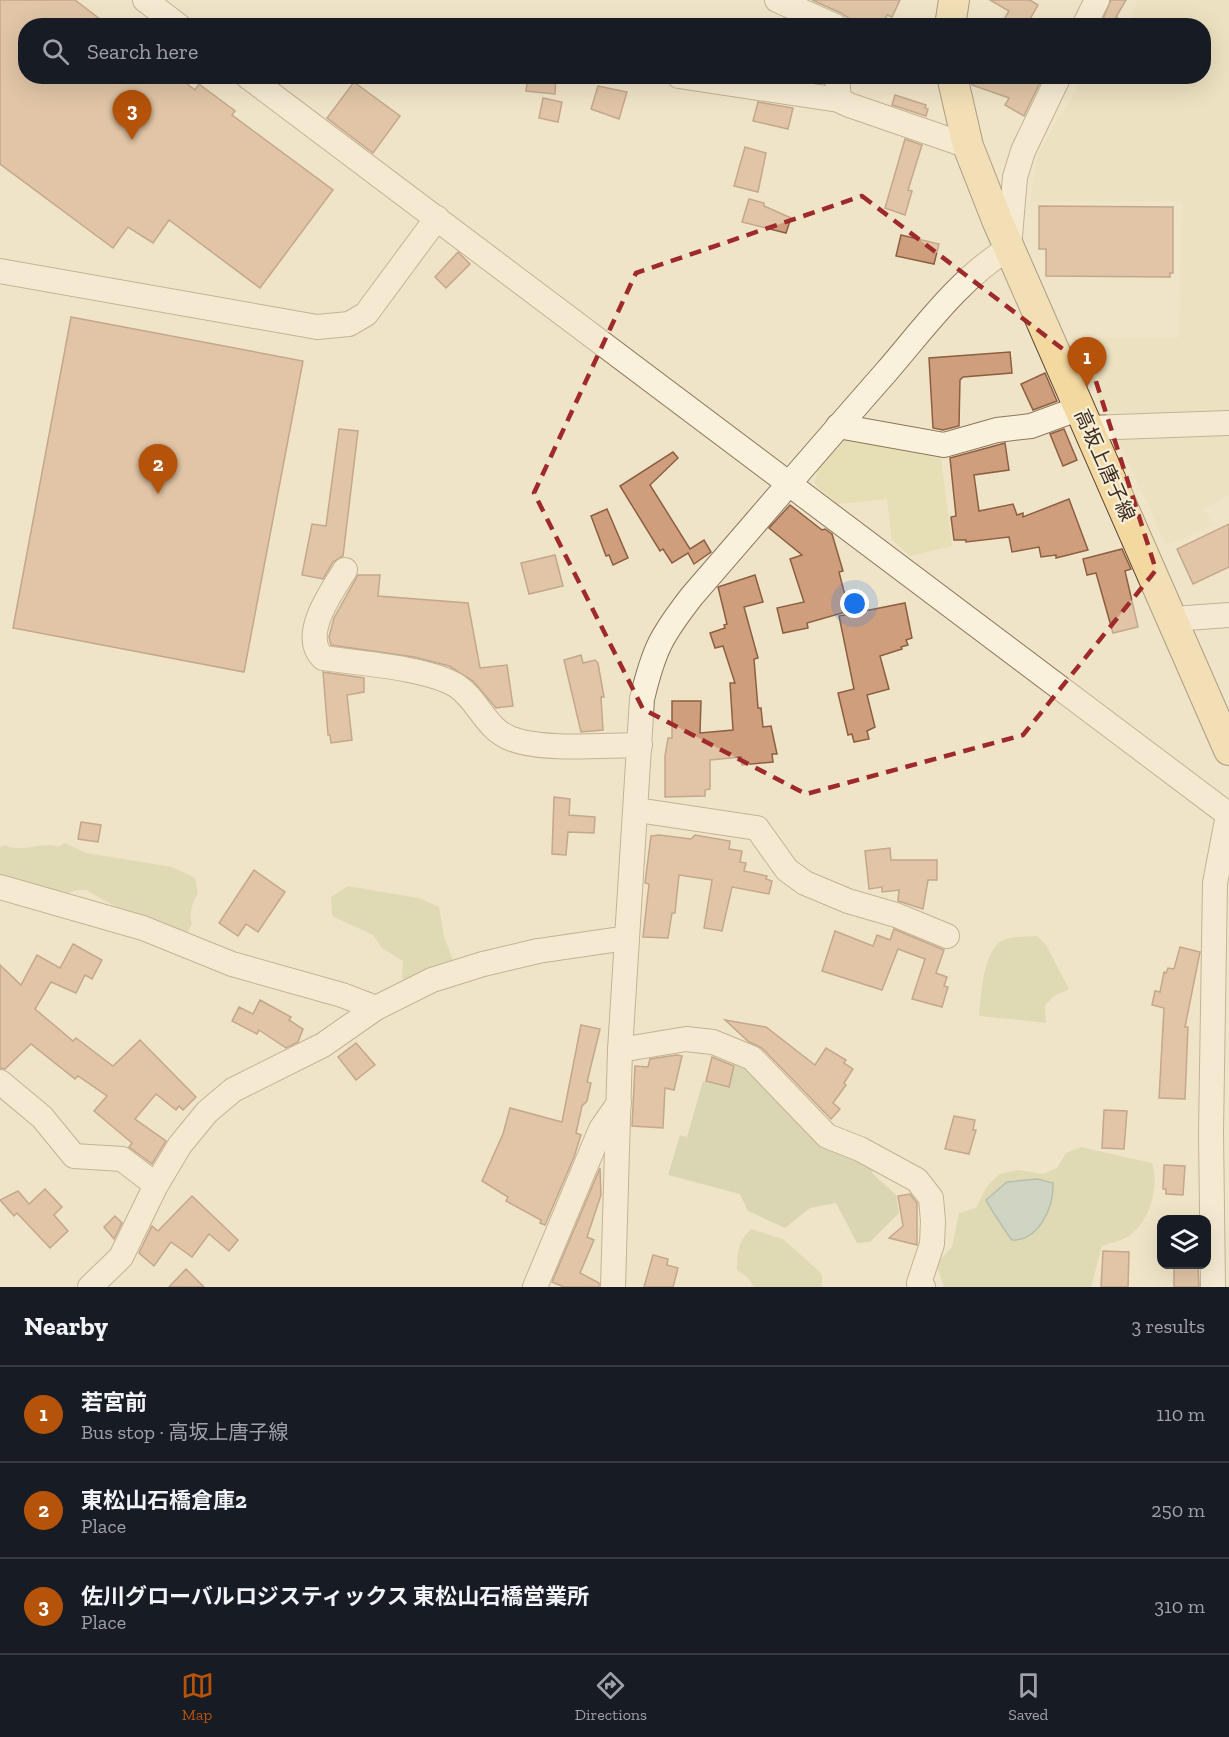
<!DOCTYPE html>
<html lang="en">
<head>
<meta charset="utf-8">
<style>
	:root { --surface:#171b24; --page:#242831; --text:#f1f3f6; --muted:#9ea1a6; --line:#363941; --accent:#b45309 }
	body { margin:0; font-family:"Zilla Slab","Noto Sans JP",serif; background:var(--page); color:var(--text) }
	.controls { position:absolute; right:18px; bottom:18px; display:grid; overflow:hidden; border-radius:12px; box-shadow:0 6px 24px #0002 }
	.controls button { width:54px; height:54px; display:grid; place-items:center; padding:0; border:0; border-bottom:2px solid var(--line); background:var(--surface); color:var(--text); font:30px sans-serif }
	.you { position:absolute; left:855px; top:604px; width:21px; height:21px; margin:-15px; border:4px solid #fff; border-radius:50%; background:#1a73e8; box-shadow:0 0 0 9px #1a73e833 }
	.badge { display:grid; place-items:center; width:39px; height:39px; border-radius:50%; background:var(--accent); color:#fff; font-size:20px; font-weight:700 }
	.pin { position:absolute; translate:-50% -50px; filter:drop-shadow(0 2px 3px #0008) }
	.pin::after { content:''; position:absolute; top:32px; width:21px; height:18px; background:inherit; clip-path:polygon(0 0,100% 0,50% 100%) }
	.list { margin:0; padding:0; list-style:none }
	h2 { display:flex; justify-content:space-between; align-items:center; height:78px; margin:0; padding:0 24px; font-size:26px }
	h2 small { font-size:20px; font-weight:400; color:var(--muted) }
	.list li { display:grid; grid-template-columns:39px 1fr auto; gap:18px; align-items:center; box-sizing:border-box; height:96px; padding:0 24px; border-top:2px solid var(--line) }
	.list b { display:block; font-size:22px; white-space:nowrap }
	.list p { margin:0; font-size:20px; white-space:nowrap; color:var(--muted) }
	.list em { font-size:20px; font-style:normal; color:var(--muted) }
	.icon { flex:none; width:33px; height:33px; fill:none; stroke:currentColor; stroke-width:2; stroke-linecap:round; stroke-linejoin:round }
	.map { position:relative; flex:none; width:1229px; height:1287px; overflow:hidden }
	.search { position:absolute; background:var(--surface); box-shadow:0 6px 24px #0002; left:18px; right:18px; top:18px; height:66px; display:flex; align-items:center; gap:15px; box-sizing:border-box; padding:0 21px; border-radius:24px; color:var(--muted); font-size:22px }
	.sheet { height:366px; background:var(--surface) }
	nav { display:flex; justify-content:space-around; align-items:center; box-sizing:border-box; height:84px; border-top:2px solid var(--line); background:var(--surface); font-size:16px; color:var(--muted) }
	nav a { display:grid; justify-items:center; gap:3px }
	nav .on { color:var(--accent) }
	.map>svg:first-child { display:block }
</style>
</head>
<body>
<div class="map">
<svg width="1229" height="1287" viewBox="0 0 1229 1287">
	<rect width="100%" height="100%" fill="#f0e4c8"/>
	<g fill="#e6deb5">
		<polygon points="1137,0 1229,0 1229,413 1107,415 1074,338 1179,338 1182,201 1030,202 1038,153 1084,77 1204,76 1204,26 1126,25 1131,20"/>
		<polygon points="1114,430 1229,431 1229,495 1204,509 1214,525 1166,545"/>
		<polygon points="844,435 940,448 952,546 910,556 892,540 887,499 838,504 814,484 819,465"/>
	</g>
	<g fill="#c9cf9b">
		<path d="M65,843L86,853L172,867L195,878L198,893C193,902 188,914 192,924L187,933H172L163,922L144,919L123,911L86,890H77L60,896L0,883V847L5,845C22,854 42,840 58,847Z"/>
		<polygon points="348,886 419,898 439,907 444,937 454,962 412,984 402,978 403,961 382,948 373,935 332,916 331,897"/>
		<path d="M1037,936L1046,945L1069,989L1054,996L1045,1005L1046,1023L979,1016C981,995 983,950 1003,940C1012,936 1027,937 1037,936Z"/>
		<path d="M1081,1147L1152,1163C1160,1187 1149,1226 1125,1238C1118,1242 1109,1243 1102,1246L1091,1287H944L936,1264L952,1247L959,1213L976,1208L987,1186L1000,1174L1018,1170L1043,1174L1057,1168L1066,1153Z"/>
		<path d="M751,1229L783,1239L822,1274V1287H754L748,1278L737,1270C737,1254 738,1241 751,1229Z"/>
	</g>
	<polygon fill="#bfc49a" points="737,1057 879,1164 872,1173 896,1195 899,1213 870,1242 857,1243 836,1203 810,1208 785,1228 748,1211 740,1194 668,1175 680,1135 687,1137 703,1081 729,1088"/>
	<path fill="#a9c4bc" stroke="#6f938a" stroke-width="1.5" d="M1037,1179L1053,1183C1054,1207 1039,1241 1012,1240C1009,1237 987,1203 986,1200L1007,1182Z"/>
	<g fill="#cf9f7d" stroke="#8d5f41" stroke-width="1.5">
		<polygon points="0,0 75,0 109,26 26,26 26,76 177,76 195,90 199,84 235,111 232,115 333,190 260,288 169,220 153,243 128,227 113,248 0,164"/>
		<polygon points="812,0 900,0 892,17 887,15 882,26 860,26 841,13"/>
		<polygon points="990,0 1030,0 1038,5 1026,26 1000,26 1009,11"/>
		<polygon points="1111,0 1126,0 1116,17 1131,26 1100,26"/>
		<polygon points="528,76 556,76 555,94 526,91"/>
		<polygon points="970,76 1043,76 1024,116 1005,105 1009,98 972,85"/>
		<polygon points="354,82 400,116 373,153 327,118"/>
		<polygon points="598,86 627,92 619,119 591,109"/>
		<polygon points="895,95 926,105 925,108 928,109 926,116 892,105"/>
		<polygon points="543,98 562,102 558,122 539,118"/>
		<polygon points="758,102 793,108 788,129 753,121"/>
		<polygon points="905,139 922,145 908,190 912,191 905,215 885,208"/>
		<polygon points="745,147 766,153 758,192 734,186"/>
		<polygon points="749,199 764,203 764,206 791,218 786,233 742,222"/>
		<polygon points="1039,206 1173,207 1173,273 1170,273 1170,277 1046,276 1046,249 1039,249"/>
		<polygon points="901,235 939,244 934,264 896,256"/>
		<polygon points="458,252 470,264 446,288 435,277"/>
		<polygon points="71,317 303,361 244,672 13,628"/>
		<polygon points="1010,352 1012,373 963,377 960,380 959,426 943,430 933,428 929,358"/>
		<polygon points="1045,373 1057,401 1033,410 1021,384"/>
		<polygon points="339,429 358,431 343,556 333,562 323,579 302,575 312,524 326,526"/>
		<polygon points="1064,429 1077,460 1063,466 1050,434"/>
		<polygon points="1005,443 1009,470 974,475 979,511 1013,504 1017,515 1023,513 1023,517 1069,499 1088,550 1056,558 1056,555 1041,557 1039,547 1012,552 1009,537 966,542 966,540 954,540 951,517 956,516 950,458"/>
		<polygon points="673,452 678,458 650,485 690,549 704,540 711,552 694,564 688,553 672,563 663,549 660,551 620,486"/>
		<polygon points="790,505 822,530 825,529 832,534 843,571 839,572 849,611 807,623 808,628 783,633 777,608 804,602 790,559 802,555 769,528"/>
		<polygon points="607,509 628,558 613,565 609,555 606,556 591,516"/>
		<polygon points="1229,524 1229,567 1193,584 1177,549"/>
		<polygon points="1122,549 1131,569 1125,571 1138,627 1113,633 1096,573 1087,575 1083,559"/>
		<polygon points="555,555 563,586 529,594 521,563"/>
		<polygon points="358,575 380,575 378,596 468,603 480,668 507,665 513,706 496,708 473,681 449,666 414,657 331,645 329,637 334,618"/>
		<polygon points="755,575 763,602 744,607 758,658 754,659 758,708 761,708 763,727 771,726 777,754 772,754 773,762 742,765 741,757 710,760 710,789 705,790 705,796 665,797 665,756 668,738 672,738 672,701 701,701 700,733 733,730 730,683 735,683 723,646 715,648 710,633 725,628 724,625 727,624 718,587"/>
		<polygon points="905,603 912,638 906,640 908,645 901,647 902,649 880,656 889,689 867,695 875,727 867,731 869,739 854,742 852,734 848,735 838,693 854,689 839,616"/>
		<polygon points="581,655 583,663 595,660 598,663 604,697 601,697 603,730 581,732 564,660"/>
		<polygon points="323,672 364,678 364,692 347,695 352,740 331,743 330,735 328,735"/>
		<polygon points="554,797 570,799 569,815 595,817 594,833 568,832 566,855 552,854"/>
		<polygon points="81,822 101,825 98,842 78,839"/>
		<polygon points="659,835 691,839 695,835 730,841 729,849 742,851 740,862 746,863 744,871 767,876 766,879 772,881 769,894 732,887 722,931 704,928 712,880 679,875 675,913 672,913 668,938 643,937 649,884 645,883 651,836"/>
		<polygon points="890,848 891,860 937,860 937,880 928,880 923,909 898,901 899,890 882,892 882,887 869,889 865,851"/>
		<polygon points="254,870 285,892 258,932 246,924 238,936 219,923"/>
		<polygon points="894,929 944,950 936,973 947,977 944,986 948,987 942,1007 912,999 925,959 898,949 882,990 822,971 835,931 873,946 877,935 890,940"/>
		<polygon points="73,944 102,960 92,979 85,975 76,993 51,982 35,1009 73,1041 76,1038 113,1066 140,1040 196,1097 183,1110 179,1106 176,1110 156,1094 135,1119 166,1141 152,1164 129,1147 132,1143 94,1111 107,1096 78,1076 75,1079 31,1044 5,1069 0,1068 0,965 21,985 37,955 60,968"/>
		<polygon points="1180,947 1200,952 1185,1027 1188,1027 1185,1099 1159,1098 1164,1008 1152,1005 1155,991 1160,992 1164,972 1166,973 1168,968 1174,969"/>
		<polygon points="260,1000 291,1017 289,1020 303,1029 298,1042 286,1048 259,1030 257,1034 232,1021 239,1007 253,1014"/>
		<polygon points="725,1020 766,1027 815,1065 826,1048 846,1060 844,1063 853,1069 844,1083 846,1085 833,1103 840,1109 831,1119 762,1048 749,1042"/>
		<polygon points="581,1025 600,1029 587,1082 591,1083 587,1101 582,1106 576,1133 581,1135 574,1157 545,1225 540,1223 541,1220 506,1201 508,1197 482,1181 503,1134 510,1108 562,1122"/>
		<polygon points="356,1043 375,1065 356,1080 338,1057"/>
		<polygon points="677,1055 682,1056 674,1090 665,1088 663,1128 632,1126 635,1066 648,1067 650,1059"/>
		<polygon points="712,1057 734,1066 729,1087 706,1081"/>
		<polygon points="1104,1110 1127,1111 1124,1149 1102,1148"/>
		<polygon points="954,1116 975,1120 973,1130 976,1130 969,1154 945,1149"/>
		<polygon points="1164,1165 1185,1166 1183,1195 1166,1194 1166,1189 1163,1189"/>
		<polygon points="600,1168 601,1195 587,1237 594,1240 580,1273 599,1283 599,1287 564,1287 552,1282"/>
		<polygon points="45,1189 62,1207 54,1215 68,1231 50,1248 17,1213 14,1216 0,1200 18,1191 29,1204"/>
		<polygon points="910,1194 917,1203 917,1245 889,1238 903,1226 898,1196"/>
		<polygon points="192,1196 238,1240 229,1251 209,1234 192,1257 171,1242 154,1266 139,1253 152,1226 158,1231"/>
		<polygon points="115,1216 122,1223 114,1239 104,1227"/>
		<polygon points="1103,1251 1129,1252 1128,1287 1101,1287"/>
		<polygon points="653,1255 668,1259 667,1265 678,1268 673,1287 644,1287"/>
		<polygon points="1174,1267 1198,1267 1199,1287 1174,1287"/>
		<polygon points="186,1269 204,1287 169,1287"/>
	</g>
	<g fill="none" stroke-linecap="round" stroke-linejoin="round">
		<g stroke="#8d765c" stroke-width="26">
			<g id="minor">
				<polyline points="145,0 179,26"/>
				<polyline points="777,0 835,26"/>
				<polyline points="1084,26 1097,0"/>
				<polyline points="247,76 1229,815"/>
				<polyline points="679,76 839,100"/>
				<polyline points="837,76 839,100 849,105 968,146"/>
				<polyline points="0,271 317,327 349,324 366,314 437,218"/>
				<polyline points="838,426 944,445 997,430 1031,426 1080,408"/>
				<polyline points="1088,428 1229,423"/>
				<path d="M345,570C333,590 299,635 323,658C358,663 429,668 457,686C478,700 486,730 512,739C544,751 604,745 640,745"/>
				<polyline points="1173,619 1229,615"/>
				<polyline points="637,810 757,828 787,870 805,883 848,901 896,915 947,936"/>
				<polyline points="0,887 143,928 232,964 342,995 376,1008"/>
				<polyline points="620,1050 686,1039 713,1042 752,1058 827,1136 860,1149 917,1180 931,1198 933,1221 932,1244 919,1283 923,1287"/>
				<polyline points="0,1082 42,1117 74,1156 122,1159 156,1185"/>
				<polyline points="90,1287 121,1257 156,1185 180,1145 207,1112 233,1090 323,1045 376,1008 432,980 483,964 538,951 627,938"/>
				<polyline points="535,1287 601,1129 619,1103"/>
				<path d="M613,1287L620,1050L642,699C654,649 661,636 692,596C757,521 821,446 887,371C924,328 960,278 1009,248L1015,177L1023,151L1059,76"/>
				<polyline points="1213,1287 1211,1132 1215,883 1228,815"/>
			</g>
		</g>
		<g stroke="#5b4430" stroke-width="32">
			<g id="major">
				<polyline points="950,26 954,0"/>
				<polyline points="952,76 968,146 997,220 1229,750"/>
			</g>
		</g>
		<use href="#minor" stroke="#faf1dc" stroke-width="24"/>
		<use href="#major" stroke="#f3d9a0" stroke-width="30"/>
	</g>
	<path d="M0 0H1229V1287H0ZM862,196L1093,372L1156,570L1023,735L806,794L643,709L534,493L636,273Z" fill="#f0e4c8" fill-opacity=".55" fill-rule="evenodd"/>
	<path fill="none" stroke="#9e2a2b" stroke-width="4.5" stroke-dasharray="12 8" stroke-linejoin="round" d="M862,196L1093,372L1156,570L1023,735L806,794L643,709L534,493L636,273Z"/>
	<g text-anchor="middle" stroke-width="4.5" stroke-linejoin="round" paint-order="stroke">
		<g font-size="20" fill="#3d2e20" stroke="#f7eed8">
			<text transform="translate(1105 465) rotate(66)" y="7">高坂上唐子線</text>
		</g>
	</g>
</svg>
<div class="controls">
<button><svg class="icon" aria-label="layers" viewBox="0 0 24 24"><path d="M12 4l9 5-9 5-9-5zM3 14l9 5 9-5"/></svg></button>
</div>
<div class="you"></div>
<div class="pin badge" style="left:1087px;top:387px">1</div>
<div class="pin badge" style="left:158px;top:494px">2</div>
<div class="pin badge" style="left:132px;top:140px">3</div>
<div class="search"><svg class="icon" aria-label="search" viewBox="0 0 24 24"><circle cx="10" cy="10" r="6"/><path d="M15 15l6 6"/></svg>Search here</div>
</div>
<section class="sheet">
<h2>Nearby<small>3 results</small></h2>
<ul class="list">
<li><span class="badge">1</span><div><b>若宮前</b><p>Bus stop · 高坂上唐子線</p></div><em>110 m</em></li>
<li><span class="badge">2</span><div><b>東松山石橋倉庫2</b><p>Place</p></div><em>250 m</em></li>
<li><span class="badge">3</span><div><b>佐川グローバルロジスティックス 東松山石橋営業所</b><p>Place</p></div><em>310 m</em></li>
</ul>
</section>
<nav>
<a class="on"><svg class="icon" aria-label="map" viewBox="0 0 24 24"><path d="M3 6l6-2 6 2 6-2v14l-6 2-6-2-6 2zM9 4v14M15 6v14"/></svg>Map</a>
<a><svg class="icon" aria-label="directions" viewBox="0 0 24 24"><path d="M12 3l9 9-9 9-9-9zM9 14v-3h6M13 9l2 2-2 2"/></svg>Directions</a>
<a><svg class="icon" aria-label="saved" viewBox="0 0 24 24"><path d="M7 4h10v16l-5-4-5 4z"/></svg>Saved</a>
</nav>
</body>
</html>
